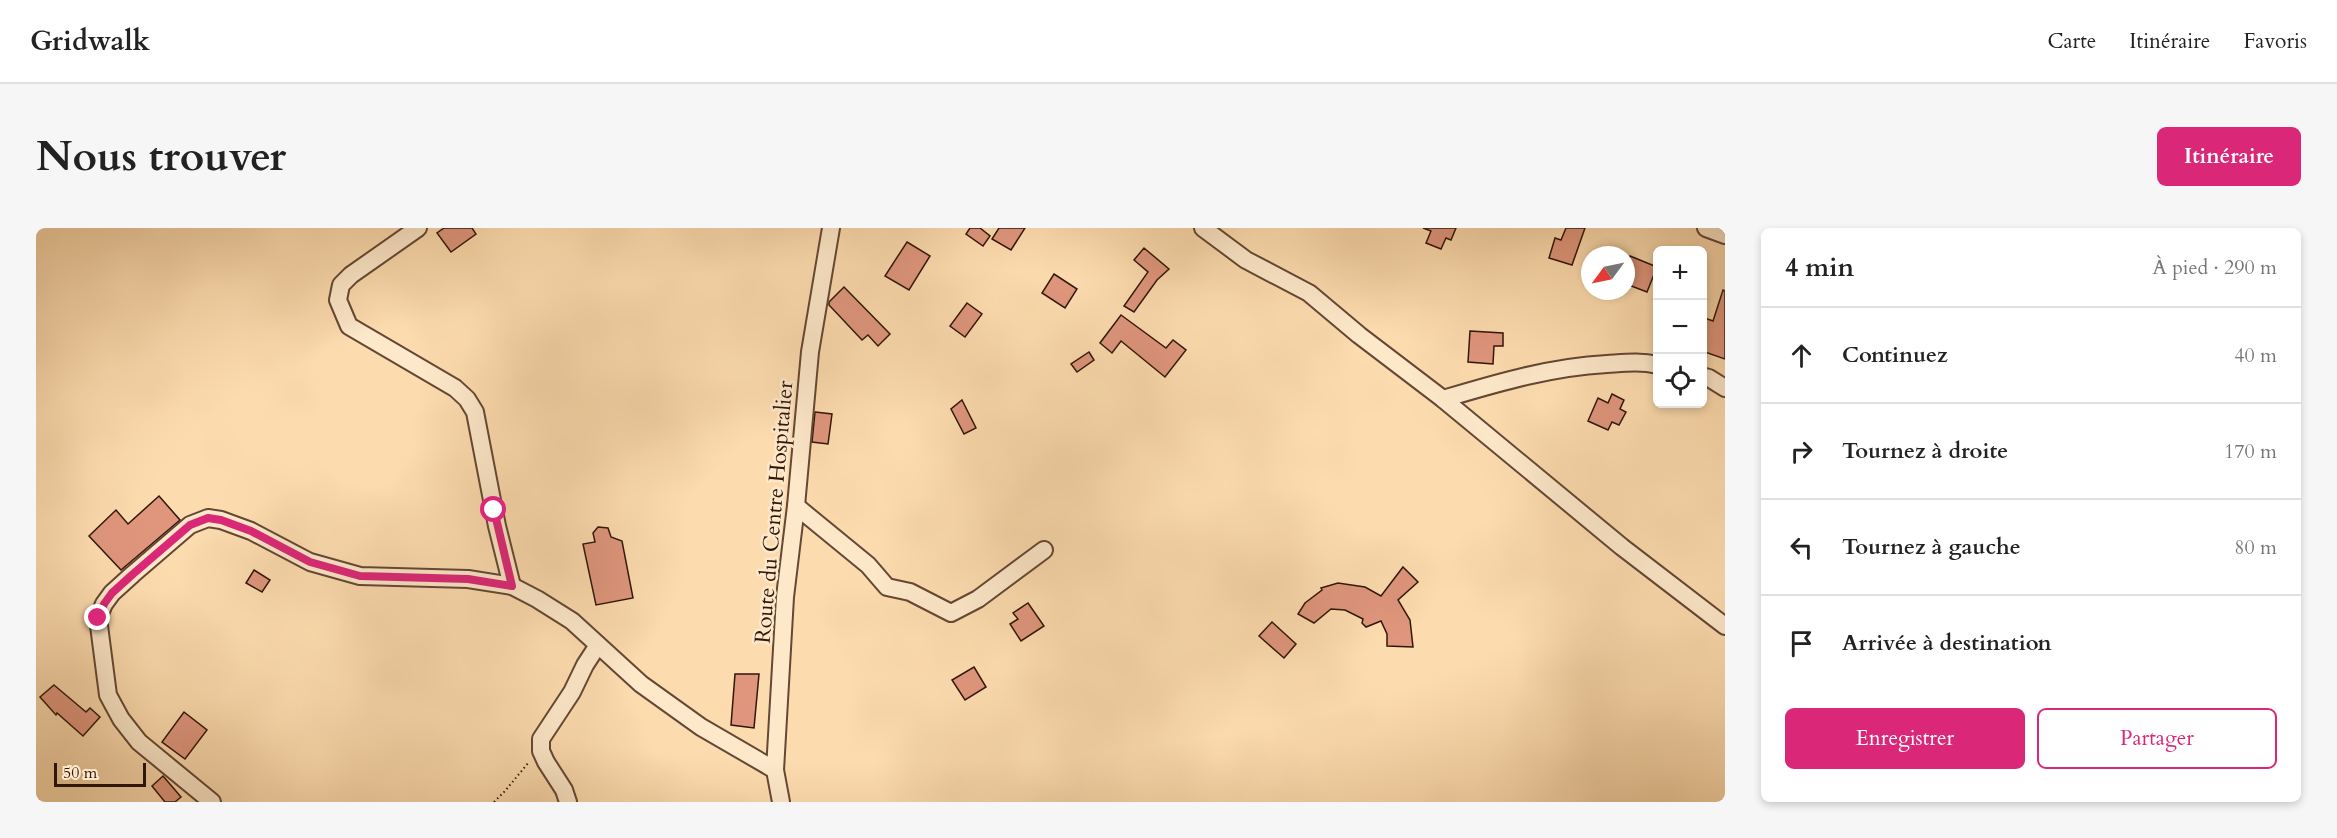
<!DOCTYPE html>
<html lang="fr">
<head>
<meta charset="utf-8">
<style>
	:root { --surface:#fff; --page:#f6f6f6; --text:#222; --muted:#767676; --line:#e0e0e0; --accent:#db2777 }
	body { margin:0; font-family:Cardo,serif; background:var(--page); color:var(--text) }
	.controls { position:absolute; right:18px; top:18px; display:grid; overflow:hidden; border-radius:9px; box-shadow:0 3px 9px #0003 }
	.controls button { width:54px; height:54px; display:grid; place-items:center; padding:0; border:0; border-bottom:2px solid var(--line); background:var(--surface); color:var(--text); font:30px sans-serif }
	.compass { position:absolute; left:1545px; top:18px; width:54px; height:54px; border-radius:50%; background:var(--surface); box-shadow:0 3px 9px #0003; rotate:237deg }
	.scale { position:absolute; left:18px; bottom:15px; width:92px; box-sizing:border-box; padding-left:6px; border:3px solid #31160b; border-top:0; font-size:16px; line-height:21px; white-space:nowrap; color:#31160b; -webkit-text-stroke:4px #fde8ca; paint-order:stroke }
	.stop { position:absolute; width:18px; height:18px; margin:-14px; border:4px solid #db2777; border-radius:50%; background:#fff }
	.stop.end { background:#db2777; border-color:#fff; box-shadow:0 2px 6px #0008 }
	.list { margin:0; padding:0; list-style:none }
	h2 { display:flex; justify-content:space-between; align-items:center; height:78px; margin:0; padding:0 24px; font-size:26px }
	h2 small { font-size:20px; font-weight:400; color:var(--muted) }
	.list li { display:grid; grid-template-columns:39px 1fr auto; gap:18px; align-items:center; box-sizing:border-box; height:96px; padding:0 24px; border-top:2px solid var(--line) }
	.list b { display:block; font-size:22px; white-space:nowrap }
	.list em { font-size:20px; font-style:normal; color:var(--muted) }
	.actions { display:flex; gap:12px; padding:18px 24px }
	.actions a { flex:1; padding:14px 0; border:2px solid var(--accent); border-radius:9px; text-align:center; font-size:21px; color:var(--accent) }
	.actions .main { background:var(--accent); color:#fff }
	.icon { flex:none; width:33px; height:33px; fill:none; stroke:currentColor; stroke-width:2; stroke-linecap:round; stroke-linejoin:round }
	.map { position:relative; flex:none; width:1689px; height:574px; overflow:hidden; border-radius:9px }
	header { display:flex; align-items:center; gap:36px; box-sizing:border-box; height:84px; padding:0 30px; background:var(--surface); border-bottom:2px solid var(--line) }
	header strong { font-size:28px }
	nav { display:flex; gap:33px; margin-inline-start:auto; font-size:21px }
	.intro { display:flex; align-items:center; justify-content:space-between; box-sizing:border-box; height:144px; padding:0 36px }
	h1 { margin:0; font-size:42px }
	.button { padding:15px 27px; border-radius:9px; background:var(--accent); color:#fff; font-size:21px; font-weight:700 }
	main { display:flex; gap:36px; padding:0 36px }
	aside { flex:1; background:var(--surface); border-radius:9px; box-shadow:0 3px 9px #0003 }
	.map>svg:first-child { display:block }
</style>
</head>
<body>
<header>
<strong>Gridwalk</strong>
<nav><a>Carte</a><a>Itinéraire</a><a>Favoris</a></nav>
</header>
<div class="intro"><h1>Nous trouver</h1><a class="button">Itinéraire</a></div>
<main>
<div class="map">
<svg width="1689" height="574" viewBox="0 0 1689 574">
	<rect width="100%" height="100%" fill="#fcdbae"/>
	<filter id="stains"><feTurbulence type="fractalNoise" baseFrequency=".00333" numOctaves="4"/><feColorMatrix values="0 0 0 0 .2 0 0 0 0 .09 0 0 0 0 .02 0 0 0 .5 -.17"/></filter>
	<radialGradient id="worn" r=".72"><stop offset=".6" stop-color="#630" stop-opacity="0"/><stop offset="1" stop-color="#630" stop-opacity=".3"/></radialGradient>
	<g fill="#df967d" stroke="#31160b" stroke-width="1.5">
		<polygon points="408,0 436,0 440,6 415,24 401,5"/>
		<polygon points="934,0 944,0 954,8 947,18 930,6"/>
		<polygon points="963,0 989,0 975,22 956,11"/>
		<polygon points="1387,0 1420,0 1415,12 1410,10 1405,21 1390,15 1395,3"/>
		<polygon points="1530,0 1549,0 1536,37 1513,30 1519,10 1525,12"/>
		<polygon points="871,14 894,28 873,62 849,48"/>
		<polygon points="1108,20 1133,41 1121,52 1098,84 1088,78 1112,44 1098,32"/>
		<polygon points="1594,28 1621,39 1611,64 1590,56 1590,37"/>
		<polygon points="1018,46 1041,61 1029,80 1006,65"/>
		<polygon points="808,59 854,106 842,118 832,107 826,112 793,77 793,74"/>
		<polygon points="1687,62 1689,63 1689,131 1666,123 1666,89 1677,93"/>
		<polygon points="931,75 946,86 929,109 914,98"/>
		<polygon points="1085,87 1130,120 1137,112 1150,122 1129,149 1085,113 1076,125 1064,115"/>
		<polygon points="1434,103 1467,105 1467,118 1458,118 1457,136 1432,134"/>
		<polygon points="1053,124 1058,132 1041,144 1035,136"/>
		<polygon points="1576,166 1588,172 1584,181 1590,184 1583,197 1576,194 1572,202 1552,193 1562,170 1572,175"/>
		<polygon points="926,172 940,200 928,206 915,181"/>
		<polygon points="779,184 796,186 792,216 776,214"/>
		<polygon points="123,268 144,292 85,342 53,308 80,282 92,296"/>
		<polygon points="562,299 572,300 575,309 586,313 597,370 560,377 547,316 559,314 557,305"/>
		<polygon points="1367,339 1382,354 1362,372 1374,392 1377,419 1351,418 1351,406 1345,393 1330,399 1326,395 1327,391 1309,382 1295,381 1278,395 1262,386 1269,375 1286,362 1285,360 1302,355 1329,359 1345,368"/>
		<polygon points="218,342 234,352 226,364 210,355"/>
		<polygon points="992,375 1008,398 985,413 974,396 982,391 977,385"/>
		<polygon points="1236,394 1260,416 1248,430 1223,408"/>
		<polygon points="938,439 950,459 929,472 916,452"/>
		<polygon points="699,446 723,446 718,500 695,497"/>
		<polygon points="18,457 50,484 54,480 64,489 47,508 21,485 20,487 4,469"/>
		<polygon points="148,484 171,502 149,531 126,514"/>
		<polygon points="127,548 145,569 139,574 129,574 116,558"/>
	</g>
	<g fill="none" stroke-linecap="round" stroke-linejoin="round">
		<g stroke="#644734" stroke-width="20">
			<g id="minor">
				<polyline points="382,0 315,47 305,57 302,72 313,98 419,160 431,171 439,184 461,298 476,358"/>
				<polyline points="1167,0 1210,32 1273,65 1323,107 1407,171 1586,319 1689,398"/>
				<polyline points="1670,0 1689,7"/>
				<polyline points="1666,148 1673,150 1689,160"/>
				<path d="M1407,171C1461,155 1514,139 1571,136C1588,135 1604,133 1622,137"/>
				<polyline points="760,278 832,337 851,359 874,364 915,385 942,371 1008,322"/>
				<polyline points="176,574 103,514 85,491 72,467 62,390 68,376 76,365 97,346 154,297 172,290 185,292 215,303 274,334 324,348 432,351 476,358 501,371 536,393 605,456 665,499 739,542"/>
				<polyline points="532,574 528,562 510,534 505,523 505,511 536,464 549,437 562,417"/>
				<polyline points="745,574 739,542 749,369 760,278 774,124 795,0"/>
			</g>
		</g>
		<polyline stroke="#31160b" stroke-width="2" stroke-dasharray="1.5 3" stroke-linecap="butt" points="458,574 469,563 493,534"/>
		<use href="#minor" stroke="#fde8ca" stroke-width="16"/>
	</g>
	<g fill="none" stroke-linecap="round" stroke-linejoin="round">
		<polyline stroke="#db2777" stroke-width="8" points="62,390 68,376 76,365 97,346 154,297 172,290 185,292 215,303 274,334 324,348 432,351 476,358 458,282"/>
	</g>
	<g text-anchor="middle" stroke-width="5" stroke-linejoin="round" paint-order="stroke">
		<g font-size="22" fill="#31160b" stroke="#fde8ca">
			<text transform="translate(737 284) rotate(-85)" y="8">Route du Centre Hospitalier</text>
		</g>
	</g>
	<rect width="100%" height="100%" filter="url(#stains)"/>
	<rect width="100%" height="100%" fill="url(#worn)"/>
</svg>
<div class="controls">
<button>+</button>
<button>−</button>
<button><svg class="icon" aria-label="locate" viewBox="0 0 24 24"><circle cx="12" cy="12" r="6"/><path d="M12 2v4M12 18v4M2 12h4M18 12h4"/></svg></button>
</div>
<svg class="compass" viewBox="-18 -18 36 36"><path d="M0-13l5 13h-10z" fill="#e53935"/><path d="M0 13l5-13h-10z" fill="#767676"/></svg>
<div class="scale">50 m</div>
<div class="stop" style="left:458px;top:282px"></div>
<div class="stop end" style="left:62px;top:390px"></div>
</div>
<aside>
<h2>4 min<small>À pied · 290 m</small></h2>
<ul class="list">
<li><svg class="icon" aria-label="ahead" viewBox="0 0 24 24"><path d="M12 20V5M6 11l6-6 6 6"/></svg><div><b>Continuez</b></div><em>40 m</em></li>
<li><svg class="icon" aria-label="right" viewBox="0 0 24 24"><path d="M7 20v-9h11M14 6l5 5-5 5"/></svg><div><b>Tournez à droite</b></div><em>170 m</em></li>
<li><svg class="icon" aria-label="left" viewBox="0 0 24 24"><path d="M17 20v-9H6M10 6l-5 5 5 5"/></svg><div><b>Tournez à gauche</b></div><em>80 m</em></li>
<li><svg class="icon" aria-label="arrive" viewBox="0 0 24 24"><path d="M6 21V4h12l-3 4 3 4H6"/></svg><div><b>Arrivée à destination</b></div></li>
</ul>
<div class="actions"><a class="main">Enregistrer</a><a>Partager</a></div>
</aside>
</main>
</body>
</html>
